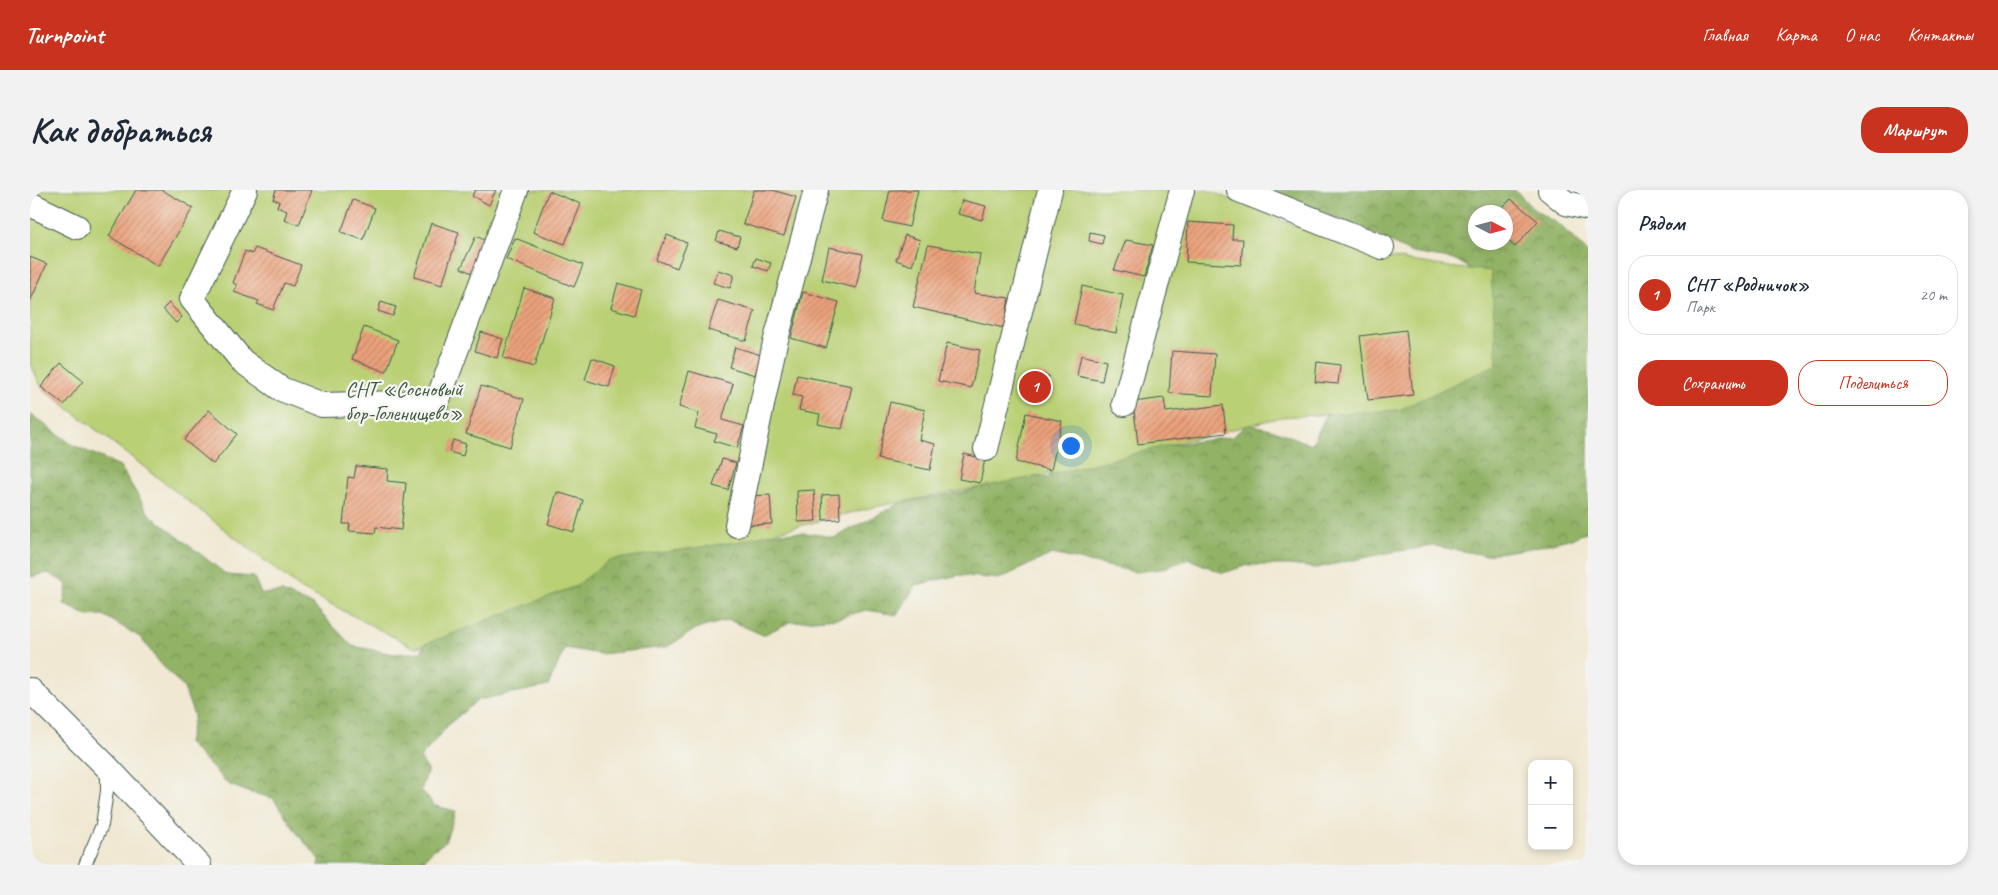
<!DOCTYPE html>
<html lang="ru">
<head>
<meta charset="utf-8">
<style>
	:root { --surface:#fff; --page:#f2f2f3; --text:#1f2937; --muted:#747a83; --line:#e0e1e3; --accent:#c8321e }
	body { margin:0; font-family:Caveat,sans-serif; background:var(--page); color:var(--text) }
	.controls { position:absolute; right:15px; bottom:15px; display:grid; overflow:hidden; border-radius:10px; box-shadow:0 2px 8px #0003 }
	.controls button { width:45px; height:45px; display:grid; place-items:center; padding:0; border:0; border-bottom:1px solid var(--line); background:var(--surface); color:var(--text); font:25px sans-serif }
	.compass { position:absolute; left:1438px; top:15px; width:45px; height:45px; border-radius:50%; background:var(--surface); box-shadow:0 2px 8px #0003; rotate:96deg }
	.you { position:absolute; left:1040px; top:255px; width:18px; height:18px; margin:-12px; border:4px solid #fff; border-radius:50%; background:#1a73e8; box-shadow:0 0 0 8px #1a73e833 }
	.badge { display:grid; place-items:center; width:32px; height:32px; border-radius:50%; background:var(--accent); color:#fff; font-size:16px; font-weight:700 }
	.pin { position:absolute; translate:-50% -50%; border:2px solid #fff; box-shadow:0 1px 5px #0006 }
	.list { margin:0; padding:0; list-style:none }
	h2 { display:flex; justify-content:space-between; align-items:center; height:65px; margin:0; padding:0 20px; font-size:21px }
	h2 small { font-size:16px; font-weight:400; color:var(--muted) }
	.list li { display:grid; grid-template-columns:32px 1fr auto; gap:15px; align-items:center; box-sizing:border-box; height:80px; margin:0 10px 10px; padding:0 10px; border:1px solid var(--line); border-radius:20px }
	.list b { display:block; font-size:19px; white-space:nowrap }
	.list p { margin:0; font-size:16px; white-space:nowrap; color:var(--muted) }
	.list em { font-size:16px; font-style:normal; color:var(--muted) }
	.actions { display:flex; gap:10px; padding:15px 20px }
	.actions a { flex:1; padding:11px 0; border:1px solid var(--accent); border-radius:20px; text-align:center; font-size:18px; color:var(--accent) }
	.actions .main { background:var(--accent); color:#fff }
	.map { position:relative; flex:none; width:1558px; height:675px; overflow:hidden; border-radius:20px }
	header { display:flex; align-items:center; gap:30px; box-sizing:border-box; height:70px; padding:0 25px; background:var(--accent); color:#fff }
	header strong { font-size:24px }
	nav { display:flex; gap:28px; margin-inline-start:auto; font-size:18px }
	.intro { display:flex; align-items:center; justify-content:space-between; box-sizing:border-box; height:120px; padding:0 30px }
	h1 { margin:0; font-size:35px }
	.button { padding:12px 22px; border-radius:20px; background:var(--accent); color:#fff; font-size:18px; font-weight:700 }
	main { display:flex; gap:30px; padding:0 30px }
	aside { flex:1; background:var(--surface); border-radius:20px; box-shadow:0 2px 8px #0003 }
	.map>svg:first-child { display:block }
</style>
</head>
<body>
<header>
<strong>Turnpoint</strong>
<nav><a>Главная</a><a>Карта</a><a>О нас</a><a>Контакты</a></nav>
</header>
<div class="intro"><h1>Как добраться</h1><a class="button">Маршрут</a></div>
<main>
<div class="map">
<svg width="1558" height="675" viewBox="0 0 1558 675">
	<defs>
		<pattern id="forest-crowns" width="20" height="18" patternUnits="userSpaceOnUse" patternTransform="scale(1.25)"><rect width="20" height="18" fill="#92b266"/><path d="M2 6a3 3 0 1 1 6 0M12 15a3 3 0 1 1 6 0" fill="none" stroke="#779255"/></pattern>
		<pattern id="building-hatch" width="6" height="6" patternUnits="userSpaceOnUse" patternTransform="scale(1.25)"><rect width="6" height="6" fill="#eca27b"/><path d="M-1 1l2-2M0 6l6-6M5 7l2-2" fill="none" stroke="#bf8566"/></pattern>
	</defs>
	<rect width="100%" height="100%" fill="#f6f6f2"/>
	<filter id="ink" filterUnits="userSpaceOnUse"><feTurbulence type="fractalNoise" baseFrequency=".02" numOctaves="2"/><feDisplacementMap in="SourceGraphic" scale="10" xChannelSelector="R" yChannelSelector="G"/><feConvolveMatrix kernelMatrix="1 2 1 2 8 2 1 2 1" color-interpolation-filters="sRGB"/></filter>
	<filter id="wash" filterUnits="userSpaceOnUse"><feTurbulence type="fractalNoise" baseFrequency=".0096" numOctaves="4" result="noise"/><feDisplacementMap in="SourceGraphic" scale="20" xChannelSelector="R" yChannelSelector="G"/><feGaussianBlur stdDeviation="1.12" result="paint"/><feColorMatrix in="noise" values="0 0 0 0 0 0 0 0 0 0 0 0 0 0 0 0 0 1.4 0 .05"/><feComposite in="paint" operator="in"/></filter>
	<g filter="url(#wash)">
		<rect width="100%" height="100%" fill="#f0e8d2"/>
		<path fill="url(#forest-crowns)" stroke="#58784d" fill-rule="evenodd" d="M1236,0H1485L1503,19L1531,36L1558,63V342L1543,348L1500,358L1455,365L1404,356L1362,362L1286,378L1259,375H1218L1193,383L1159,369L1131,379L1106,382L1022,364L969,389L929,385L886,395L867,425L836,420L808,428L760,432L733,445L699,430L666,439L637,457L570,464L535,458L518,496L448,510L420,533L390,568L398,580L391,600L405,616L426,621L415,652L402,661L389,675H288L290,670L270,647L243,608L218,602L198,594L158,553L164,526L154,498L130,473L110,447L73,425L58,426L34,414L37,394L18,383L0,387V224L43,255L90,276L119,324L197,385L224,387L231,404L252,402L283,415L322,456L364,464L392,462L397,431V375L718,347C748,342 774,340 804,348L870,313L935,302L989,285L1018,288L1038,262L1100,260L1202,247L1218,234L1244,240L1282,255L1298,221L1390,211L1388,192L1446,82L1426,70L1382,63L1343,44ZM1446,22H1476V52H1446Z"/>
		<polygon fill="#b9d075" stroke="#6c8654" points="0,0 1177,0 1303,51 1342,65 1426,78 1461,81 1467,174 1369,220 1251,227 1031,282 844,317 706,352 579,370 546,396 385,458 270,398 11,197 2,176 0,175"/>
		<g id="blocks">
			<g fill="url(#building-hatch)">
				<polygon points="106,0 132,0 163,18 128,76 79,46"/>
				<polygon points="246,0 282,0 269,35 254,30 257,21 247,17 249,11 243,9"/>
				<polygon points="445,0 466,0 459,15 442,6"/>
				<polygon points="724,0 742,0 766,7 754,46 713,34"/>
				<polygon points="860,0 888,0 879,37 853,31"/>
				<polygon points="519,1 551,14 535,54 503,42"/>
				<polygon points="1481,9 1508,31 1485,57 1476,49 1476,22 1468,22"/>
				<polygon points="323,10 345,18 333,50 311,42"/>
				<polygon points="932,10 956,16 952,30 928,24"/>
				<polygon points="1158,32 1203,35 1202,49 1213,49 1211,75 1156,72"/>
				<polygon points="401,33 429,42 412,95 384,87"/>
				<polygon points="689,41 710,47 707,57 686,51"/>
				<polygon points="1060,42 1074,45 1072,54 1059,51"/>
				<polygon points="637,45 657,53 647,78 627,70"/>
				<polygon points="875,45 890,50 882,76 866,70"/>
				<polygon points="446,46 462,54 446,85 431,78"/>
				<polygon points="485,48 553,75 544,97 476,69"/>
				<polygon points="1096,50 1123,55 1114,87 1084,80"/>
				<polygon points="898,55 950,64 944,103 979,108 974,138 883,117"/>
				<polygon points="799,57 833,64 826,98 792,90"/>
				<polygon points="225,58 271,75 263,96 254,93 243,120 227,114 229,111 204,102 207,95 203,93 215,61 222,64"/>
				<polygon points="0,67 17,74 0,112"/>
				<polygon points="726,68 741,73 738,81 723,76"/>
				<polygon points="688,80 704,85 700,98 683,93"/>
				<polygon points="588,93 611,100 604,125 581,118"/>
				<polygon points="1052,96 1093,105 1086,143 1044,134"/>
				<polygon points="494,98 525,108 504,177 473,168"/>
				<polygon points="773,102 809,112 796,158 761,148"/>
				<polygon points="688,110 725,121 716,151 678,140"/>
				<polygon points="351,112 366,117 363,126 348,121"/>
				<polygon points="139,113 152,127 146,133 133,119"/>
				<polygon points="334,137 368,150 356,182 322,169"/>
				<polygon points="1376,140 1383,205 1338,210 1330,146"/>
				<polygon points="451,142 473,149 467,168 445,161"/>
				<polygon points="917,153 950,160 941,198 908,191"/>
				<polygon points="705,157 731,165 725,185 699,177"/>
				<polygon points="1142,161 1185,164 1182,206 1139,203"/>
				<polygon points="1051,165 1076,171 1072,191 1047,186"/>
				<polygon points="562,168 585,176 579,197 555,190"/>
				<polygon points="1287,172 1310,175 1308,194 1285,192"/>
				<polygon points="31,173 53,191 34,215 11,197"/>
				<polygon points="659,181 703,194 692,230 714,236 707,258 684,251 687,244 665,238 669,223 649,217"/>
				<polygon points="1006,183 1019,186 1015,203 1003,200"/>
				<polygon points="767,185 822,196 812,239 788,234 790,224 769,220 772,207 763,205"/>
				<polygon points="451,196 494,209 480,257 436,244"/>
				<polygon points="1134,208 1136,222 1193,215 1196,243 1108,254 1103,212"/>
				<polygon points="860,212 895,220 889,250 905,254 900,280 848,269"/>
				<polygon points="179,220 207,244 183,274 154,250"/>
				<polygon points="996,223 1032,231 1021,280 986,272"/>
				<polygon points="423,250 436,254 433,266 419,262"/>
				<polygon points="934,264 955,269 950,293 929,289"/>
				<polygon points="692,269 706,273 698,300 683,296"/>
				<polygon points="326,276 358,279 357,291 376,293 371,340 346,337 345,343 319,341 320,334 313,334 318,287 324,288"/>
				<polygon points="784,300 786,331 768,332 767,301"/>
				<polygon points="527,302 553,310 544,342 518,334"/>
				<polygon points="809,304 810,329 793,330 792,305"/>
				<polygon points="740,305 742,334 715,335 714,306"/>
			</g>
		</g>
	</g>
	<g filter="url(#ink)">
		<use href="#blocks" fill-opacity="0" stroke="#3e574c" stroke-width="1"/>
		<g fill="none" stroke-linecap="round" stroke-linejoin="round">
			<g stroke="#3e574c" stroke-width="14">
				<polyline id="service" points="55,675 72,635 77,601 77,580"/>
			</g>
			<g stroke="#3e574c" stroke-width="26">
				<g id="minor">
					<polyline points="215,0 162,109 212,171 251,199 292,215 407,212 486,0"/>
					<polyline points="1209,0 1352,57"/>
					<polyline points="1520,0 1536,13 1558,18"/>
					<polyline points="0,14 47,37"/>
					<polyline points="1094,214 1152,0"/>
					<polyline points="956,259 1020,0"/>
					<polyline points="707,335 744,157 786,0"/>
					<polyline points="0,500 77,577 169,675"/>
				</g>
			</g>
			<use href="#service" stroke="#fff" stroke-width="12"/>
			<use href="#minor" stroke="#fff" stroke-width="24"/>
		</g>
	</g>
	<g text-anchor="middle" stroke-width="4.5" stroke-linejoin="round" paint-order="stroke">
		<g font-size="21" fill="#3e5a41" stroke="#f6f6f2">
			<text x="374" y="206">СНТ «Сосновый<tspan x="374" dy="24">бор-Голенищево»</tspan></text>
		</g>
	</g>
</svg>
<div class="controls">
<button>+</button>
<button>−</button>
</div>
<svg class="compass" viewBox="-18 -18 36 36"><path d="M0-13l5 13h-10z" fill="#e53935"/><path d="M0 13l5-13h-10z" fill="#747a83"/></svg>
<div class="you"></div>
<div class="pin badge" style="left:1005px;top:197px">1</div>
</div>
<aside>
<h2>Рядом<small></small></h2>
<ul class="list">
<li><span class="badge">1</span><div><b>СНТ «Родничок»</b><p>Парк</p></div><em>20 m</em></li>
</ul>
<div class="actions"><a class="main">Сохранить</a><a>Поделиться</a></div>
</aside>
</main>
</body>
</html>
